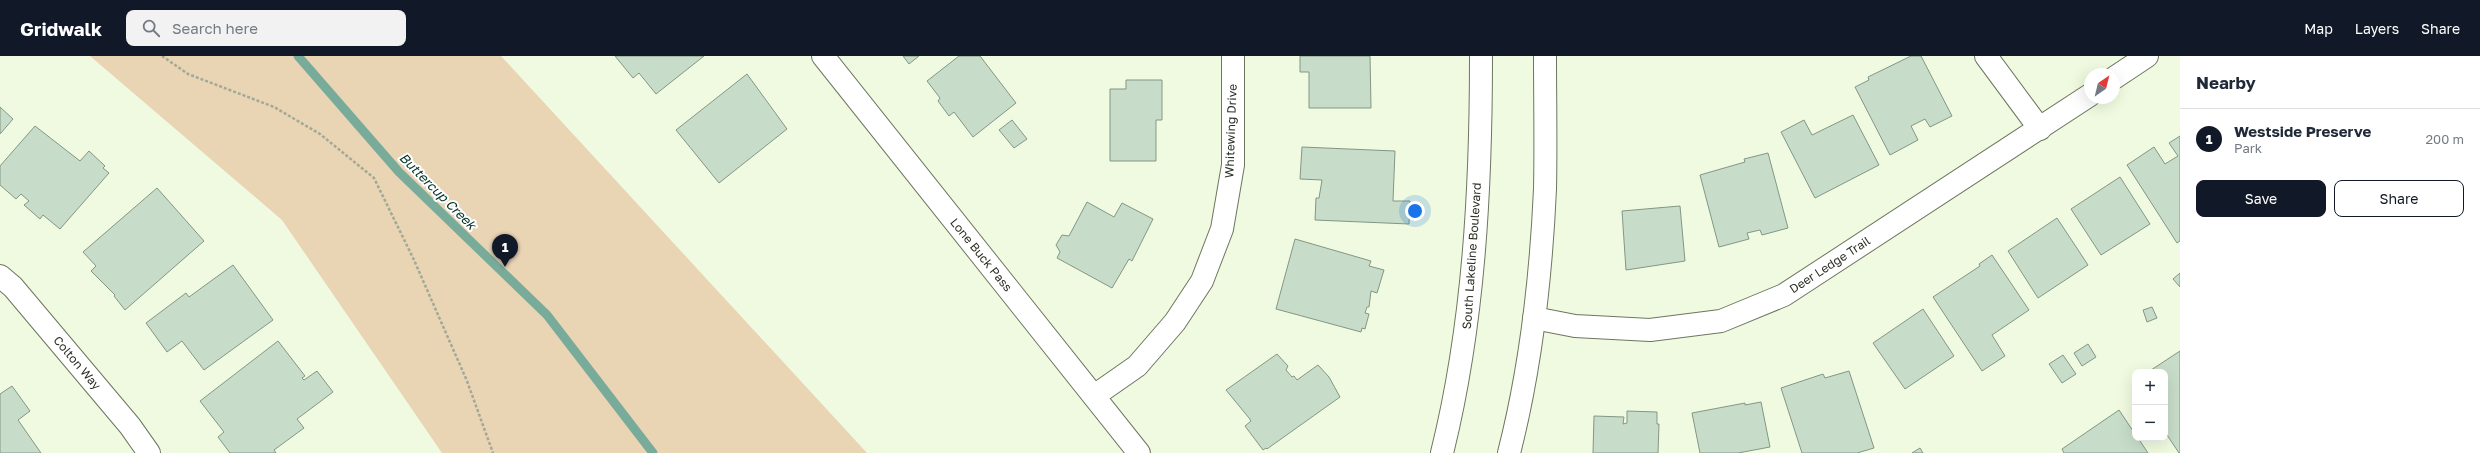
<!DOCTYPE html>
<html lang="en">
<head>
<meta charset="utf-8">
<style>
	:root { --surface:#fff; --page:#f2f2f3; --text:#1f2937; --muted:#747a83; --line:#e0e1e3; --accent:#111827 }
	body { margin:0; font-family:"Golos Text",sans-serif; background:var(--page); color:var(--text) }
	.controls { position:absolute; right:12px; bottom:12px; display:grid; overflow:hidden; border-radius:8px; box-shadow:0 4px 16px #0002 }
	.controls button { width:36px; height:36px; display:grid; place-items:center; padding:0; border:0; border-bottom:1px solid var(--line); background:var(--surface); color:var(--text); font:20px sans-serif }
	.compass { position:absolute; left:2084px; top:12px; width:36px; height:36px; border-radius:50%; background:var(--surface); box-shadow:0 4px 16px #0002; rotate:35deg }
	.you { position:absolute; left:1415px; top:155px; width:14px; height:14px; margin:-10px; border:3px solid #fff; border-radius:50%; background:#1a73e8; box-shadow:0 0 0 6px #1a73e833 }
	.badge { display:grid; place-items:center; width:26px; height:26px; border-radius:50%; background:var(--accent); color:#fff; font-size:13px; font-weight:700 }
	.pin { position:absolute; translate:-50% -33px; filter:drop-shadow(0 1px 2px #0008) }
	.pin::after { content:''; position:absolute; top:21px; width:14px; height:12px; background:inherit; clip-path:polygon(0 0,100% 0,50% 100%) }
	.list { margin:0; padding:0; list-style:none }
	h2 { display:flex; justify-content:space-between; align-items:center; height:52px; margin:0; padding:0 16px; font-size:17px }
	h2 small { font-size:13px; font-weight:400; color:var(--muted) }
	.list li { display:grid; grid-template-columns:26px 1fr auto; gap:12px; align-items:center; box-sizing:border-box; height:60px; padding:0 16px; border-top:1px solid var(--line) }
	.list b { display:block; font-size:15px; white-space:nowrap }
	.list p { margin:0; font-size:13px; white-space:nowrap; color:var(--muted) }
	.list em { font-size:13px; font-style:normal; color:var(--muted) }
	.actions { display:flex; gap:8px; padding:12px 16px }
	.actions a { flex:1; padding:9px 0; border:1px solid var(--accent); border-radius:8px; text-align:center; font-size:14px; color:var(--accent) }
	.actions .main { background:var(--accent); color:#fff }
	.icon { flex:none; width:22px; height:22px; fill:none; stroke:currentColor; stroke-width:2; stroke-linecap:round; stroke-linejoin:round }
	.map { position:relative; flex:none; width:2180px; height:397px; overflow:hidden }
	header { display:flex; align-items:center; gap:24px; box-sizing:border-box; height:56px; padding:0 20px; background:var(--accent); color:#fff }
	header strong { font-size:19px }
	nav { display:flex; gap:22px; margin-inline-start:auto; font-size:14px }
	.search { width:280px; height:36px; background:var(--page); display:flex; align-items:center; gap:10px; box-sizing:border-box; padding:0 14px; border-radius:8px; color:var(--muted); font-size:15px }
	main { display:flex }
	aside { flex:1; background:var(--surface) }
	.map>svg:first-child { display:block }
</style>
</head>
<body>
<header>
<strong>Gridwalk</strong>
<div class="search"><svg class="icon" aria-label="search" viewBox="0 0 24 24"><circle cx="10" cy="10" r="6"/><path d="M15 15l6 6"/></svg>Search here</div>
<nav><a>Map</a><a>Layers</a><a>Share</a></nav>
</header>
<main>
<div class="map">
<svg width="2180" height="397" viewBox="0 0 2180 397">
	<rect width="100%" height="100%" fill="#f0fae0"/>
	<polygon fill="#e9d4b4" points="90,0 501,0 867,397 442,397 282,164"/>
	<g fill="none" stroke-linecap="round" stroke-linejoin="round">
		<polyline stroke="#79ab9b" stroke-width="9" points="298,0 399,116 547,259 653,397"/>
	</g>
	<g fill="#c7ddc9" stroke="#829784">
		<polygon points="615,0 704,0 656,38 639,17 633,22"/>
		<polygon points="903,0 919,0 909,8"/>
		<polygon points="959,0 980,0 1016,47 973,81 954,56 949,60 938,45 940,42 927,25"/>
		<polygon points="1300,0 1370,0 1371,52 1309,52 1309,16 1300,16"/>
		<polygon points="1911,0 1921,0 1952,60 1930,71 1925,63 1911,70 1918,84 1890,99 1855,31 1869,24 1868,21"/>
		<polygon points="747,18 787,73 719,127 676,74"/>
		<polygon points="1126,24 1162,24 1162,64 1156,64 1156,105 1110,105 1110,33 1126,33"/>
		<polygon points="0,51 13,63 0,78"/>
		<polygon points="1853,59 1879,109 1815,142 1781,76 1804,64 1812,79"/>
		<polygon points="1012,64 1027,83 1014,92 999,74"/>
		<polygon points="35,70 80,105 89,95 105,110 103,112 109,117 60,173 43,159 40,163 24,149 29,145 21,138 16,143 0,129 0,110"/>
		<polygon points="2180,80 2180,185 2177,187 2127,109 2154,91 2165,108 2178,100 2169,87"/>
		<polygon points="1302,91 1395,95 1393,145 1410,145 1409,168 1315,164 1316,142 1319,142 1322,124 1300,123"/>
		<polygon points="1768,97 1788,172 1762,179 1760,174 1747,177 1749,183 1719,191 1700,119 1745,106 1744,103"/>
		<polygon points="2120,121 2150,168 2101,199 2071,153"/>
		<polygon points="157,132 204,185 125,254 114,240 115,239 91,215 96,210 83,196"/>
		<polygon points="1087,146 1114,161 1122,147 1153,163 1132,205 1129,203 1112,232 1057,202 1060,196 1056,189 1062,179 1069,180"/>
		<polygon points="1680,150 1685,205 1626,214 1622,155"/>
		<polygon points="2057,162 2088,209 2038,242 2008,195"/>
		<polygon points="1295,183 1371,205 1369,210 1384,214 1377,237 1371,235 1369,251 1367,251 1365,257 1369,258 1365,273 1362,272 1361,276 1276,253"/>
		<polygon points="1992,199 2029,254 1992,279 2005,300 1982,315 1933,241 1980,210 1979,208"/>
		<polygon points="233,209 273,264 204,314 182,285 167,296 146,267 186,237 189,241"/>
		<polygon points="2180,217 2180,231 2173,223"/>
		<polygon points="2152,251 2157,262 2147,266 2143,254"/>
		<polygon points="1923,253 1954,300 1905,333 1873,287"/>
		<polygon points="278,285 305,320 302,322 304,324 317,315 333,336 297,363 304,372 274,394 276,397 230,397 218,381 224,376 200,345"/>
		<polygon points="2088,288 2096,301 2082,310 2074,297"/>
		<polygon points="2180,295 2180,397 2179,397 2165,376 2165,316 2148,316"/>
		<polygon points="1277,298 1288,310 1286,314 1292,321 1294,320 1297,324 1318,309 1329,321 1340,341 1267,393 1266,392 1263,394 1245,370 1251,365 1249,362 1226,334"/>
		<polygon points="2063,299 2076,318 2062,327 2049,308"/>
		<polygon points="1849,315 1874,392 1857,397 1802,397 1781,332 1823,318 1825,322"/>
		<polygon points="12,330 30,355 18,364 41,397 0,397 0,338"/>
		<polygon points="1761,346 1770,391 1738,397 1700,397 1692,357 1745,347 1745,349"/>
		<polygon points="2119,354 2135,378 2135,382 2138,382 2148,397 2064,397 2062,393"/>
		<polygon points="1627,355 1657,356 1657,368 1659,368 1658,397 1593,397 1594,360 1624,361 1623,368 1627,367"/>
		<polygon points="1920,392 1923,397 1912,397"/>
	</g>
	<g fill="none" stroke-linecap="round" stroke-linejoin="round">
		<g stroke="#6d765f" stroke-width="24">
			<g id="minor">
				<polyline points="823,0 1139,397"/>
				<polyline points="1986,0 2040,73"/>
				<polyline points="2114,22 2147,0"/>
				<polyline points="0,220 13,231 130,370 149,397"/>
				<polyline points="1534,262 1575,270 1650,274 1721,265 1784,239 2090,39"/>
				<polyline points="1094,340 1137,310 1175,266 1202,225 1222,173 1233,109 1233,0"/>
			</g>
		</g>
		<g stroke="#6d765f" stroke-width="24">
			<g id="major">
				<path d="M1442,397C1474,268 1481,133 1481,0"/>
				<path d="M1509,397C1531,311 1541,222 1545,133C1546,89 1545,44 1545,0"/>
			</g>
		</g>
		<polyline stroke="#a2a996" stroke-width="2.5" stroke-dasharray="3 2" stroke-linecap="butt" points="162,0 188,18 274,51 320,78 374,122 414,204 467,325 493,397"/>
		<use href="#minor" stroke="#fff" stroke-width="22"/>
		<use href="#major" stroke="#fff" stroke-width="22"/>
	</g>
	<g text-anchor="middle" stroke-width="4" stroke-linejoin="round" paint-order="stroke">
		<g font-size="12" fill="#2b2f25" stroke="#fff">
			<text transform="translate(1231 75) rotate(-88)" y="4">Whitewing Drive</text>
			<text transform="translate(981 199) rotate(51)" y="4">Lone Buck Pass</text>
			<text transform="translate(1472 200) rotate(-86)" y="4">South Lakeline Boulevard</text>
			<text transform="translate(1830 209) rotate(-33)" y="4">Deer Ledge Trail</text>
			<text transform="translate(77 307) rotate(50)" y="4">Colton Way</text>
		</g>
		<g font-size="13" font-style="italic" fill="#023227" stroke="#fff">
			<text transform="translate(438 135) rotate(45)" y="5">Buttercup Creek</text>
		</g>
	</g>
</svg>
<div class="controls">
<button>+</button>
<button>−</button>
</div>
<svg class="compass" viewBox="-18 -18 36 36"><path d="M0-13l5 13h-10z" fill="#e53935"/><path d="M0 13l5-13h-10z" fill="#747a83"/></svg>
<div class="you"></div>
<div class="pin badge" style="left:505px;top:211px">1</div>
</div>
<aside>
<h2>Nearby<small></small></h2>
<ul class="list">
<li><span class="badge">1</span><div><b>Westside Preserve</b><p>Park</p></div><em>200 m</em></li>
</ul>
<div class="actions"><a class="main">Save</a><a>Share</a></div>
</aside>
</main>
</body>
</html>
